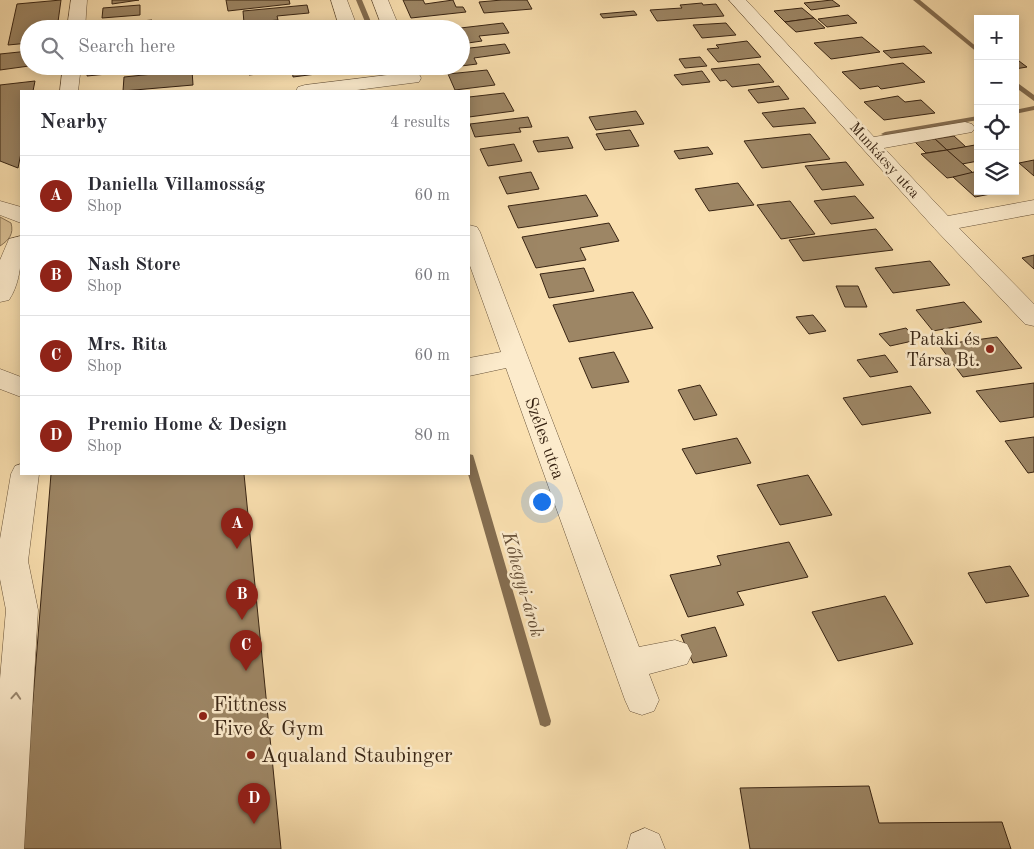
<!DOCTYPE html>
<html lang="en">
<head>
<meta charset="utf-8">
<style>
	:root { --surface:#fff; --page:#f7f7f7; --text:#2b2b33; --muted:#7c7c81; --line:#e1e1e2; --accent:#8f2418 }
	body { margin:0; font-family:"Old Standard TT",serif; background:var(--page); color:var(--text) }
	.controls { position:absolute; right:15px; top:15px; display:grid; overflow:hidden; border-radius:0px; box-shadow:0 2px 12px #0003 }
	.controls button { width:45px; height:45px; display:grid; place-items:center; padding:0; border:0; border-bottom:1px solid var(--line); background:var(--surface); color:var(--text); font:25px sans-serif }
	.you { position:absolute; left:541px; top:501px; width:18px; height:18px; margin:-12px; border:4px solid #fff; border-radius:50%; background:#1a73e8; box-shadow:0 0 0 8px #1a73e833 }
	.badge { display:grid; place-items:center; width:32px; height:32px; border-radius:50%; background:var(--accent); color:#fff; font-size:16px; font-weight:700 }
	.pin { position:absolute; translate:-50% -41px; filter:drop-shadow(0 1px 2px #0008) }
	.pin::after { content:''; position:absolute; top:26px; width:18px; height:15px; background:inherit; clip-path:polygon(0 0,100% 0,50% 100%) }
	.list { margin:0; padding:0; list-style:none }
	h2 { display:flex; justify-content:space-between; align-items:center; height:65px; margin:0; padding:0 20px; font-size:21px }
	h2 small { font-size:16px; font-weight:400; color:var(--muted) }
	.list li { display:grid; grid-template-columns:32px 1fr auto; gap:15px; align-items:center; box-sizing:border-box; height:80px; padding:0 20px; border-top:1px solid var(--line) }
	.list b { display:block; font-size:19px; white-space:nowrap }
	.list p { margin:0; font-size:16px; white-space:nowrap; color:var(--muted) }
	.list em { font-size:16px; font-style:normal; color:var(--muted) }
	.icon { flex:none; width:28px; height:28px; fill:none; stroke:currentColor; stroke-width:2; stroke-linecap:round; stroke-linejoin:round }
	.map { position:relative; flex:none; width:1034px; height:849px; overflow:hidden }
	.search { position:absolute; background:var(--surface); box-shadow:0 2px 12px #0003; left:20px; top:20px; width:450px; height:55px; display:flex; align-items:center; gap:12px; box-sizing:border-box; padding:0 18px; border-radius:28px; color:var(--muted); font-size:19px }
	.panel { position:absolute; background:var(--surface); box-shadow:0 2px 12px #0003; left:20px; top:90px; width:450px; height:385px; border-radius:0px }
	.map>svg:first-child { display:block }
</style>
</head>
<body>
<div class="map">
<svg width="1034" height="849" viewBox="0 0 1034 849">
	<rect width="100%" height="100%" fill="#fae0b0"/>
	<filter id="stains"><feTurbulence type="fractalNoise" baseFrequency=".004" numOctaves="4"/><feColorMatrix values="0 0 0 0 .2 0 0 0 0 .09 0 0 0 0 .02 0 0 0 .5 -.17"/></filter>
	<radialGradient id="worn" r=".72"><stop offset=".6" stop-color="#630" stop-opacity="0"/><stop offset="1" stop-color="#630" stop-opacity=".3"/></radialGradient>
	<path fill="#d9c095" stroke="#887254" d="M0,217L11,223C14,234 9,240 0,246Z"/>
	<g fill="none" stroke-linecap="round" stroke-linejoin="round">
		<g fill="#856e51" fill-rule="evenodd">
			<polygon points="356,0 362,0 374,29 368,29"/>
			<polygon points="913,0 920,0 978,48 978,53"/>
			<polygon points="378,66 384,66 383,75 378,74"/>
			<polygon points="1015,81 1034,95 1034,101 1015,87"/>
			<polygon points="1034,106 1034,110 1015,114 1015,110"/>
			<polygon points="978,116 978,120 885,136 881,134 885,132"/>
			<polygon points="469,454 473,455 474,458 551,721 550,725 545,727 540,725 539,721 468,474"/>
		</g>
	</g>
	<g fill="#9d8665" stroke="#382413">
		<polygon points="61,0 57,29 29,29 29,43 8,45 17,4"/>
		<polygon points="112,0 139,0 112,4"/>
		<polygon points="226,0 289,0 290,4 228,11"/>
		<polygon points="403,0 423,0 425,4 453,0 456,7 463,7 466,12 411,18"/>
		<polygon points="502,0 527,0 532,9 484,13 479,2"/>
		<polygon points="832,0 840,6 811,10 804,3"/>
		<polygon points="702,3 703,5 716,4 724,16 657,21 650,10 682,8 680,5"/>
		<polygon points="140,5 140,15 102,18 103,8"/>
		<polygon points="307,5 309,13 277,16 278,20 244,23 243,11"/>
		<polygon points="802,8 814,18 785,22 774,11"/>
		<polygon points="634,11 637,15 603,18 600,14"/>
		<polygon points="848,15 857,23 827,27 818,19"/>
		<polygon points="814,18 825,28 796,32 785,22"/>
		<polygon points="152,20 152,29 97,29 97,25"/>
		<polygon points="311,22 313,29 279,29 279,25"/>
		<polygon points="503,23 509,33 479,36 482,41 461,44 461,29 452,29"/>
		<polygon points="726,23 736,35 702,38 693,25"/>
		<polygon points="862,37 880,52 831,59 814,43"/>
		<polygon points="747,41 761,57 718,62 707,49 719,48 716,45"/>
		<polygon points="505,44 510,53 474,58 477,64 461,66 461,49"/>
		<polygon points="924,46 932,53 891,58 883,51"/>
		<polygon points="29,51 29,66 0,70 0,54"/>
		<polygon points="700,57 707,66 685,68 679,59"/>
		<polygon points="1015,58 1027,67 1015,69"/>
		<polygon points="903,63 925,82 881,89 878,86 860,89 842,72"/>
		<polygon points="759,64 774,82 732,87 726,80 720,81 711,69"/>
		<polygon points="88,66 118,66 117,73 87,76"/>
		<polygon points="257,66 322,66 324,73 293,77 292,70 249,75 247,67"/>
		<polygon points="192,70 193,85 123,91 124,77"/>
		<polygon points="487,70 495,85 455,90 448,74"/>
		<polygon points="702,71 710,82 682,85 674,75"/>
		<polygon points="35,81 33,91 21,91 21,153 18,168 0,161 0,85"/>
		<polygon points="779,86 789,99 758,103 748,90"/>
		<polygon points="504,93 514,111 469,117 469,97"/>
		<polygon points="898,96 905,102 921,100 935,113 884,120 864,102"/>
		<polygon points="804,108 816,123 773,127 762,113"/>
		<polygon points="636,111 644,124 596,130 589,117"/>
		<polygon points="528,117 532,127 519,128 521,132 475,137 470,124"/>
		<polygon points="630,130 639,146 605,150 596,134"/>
		<polygon points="810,134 830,159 762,168 744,141"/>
		<polygon points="954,136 966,147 947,150 935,139"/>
		<polygon points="568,137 573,148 538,152 533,141"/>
		<polygon points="935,139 947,150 926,153 915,142"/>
		<polygon points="514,144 522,161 488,166 480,149"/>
		<polygon points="975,145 978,148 978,161 962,164 947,150"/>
		<polygon points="708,147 713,154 679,159 674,151"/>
		<polygon points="947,150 972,172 973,174 947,178 921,154"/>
		<polygon points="1034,160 1034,176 1019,163"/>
		<polygon points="846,162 864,185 822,190 805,166"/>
		<polygon points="978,171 978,191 1006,191 975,197 953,177"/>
		<polygon points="531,172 539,189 507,194 499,177"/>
		<polygon points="738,183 754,205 709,211 695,189"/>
		<polygon points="586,195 598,216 518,228 508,206"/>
		<polygon points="855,196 874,218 831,224 814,201"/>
		<polygon points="790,201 815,234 781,239 757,205"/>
		<polygon points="609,223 619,241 580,248 586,260 536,268 522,237"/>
		<polygon points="876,229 893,250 803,261 789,240"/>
		<polygon points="1034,255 1034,269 1022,258"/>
		<polygon points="930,261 950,285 893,293 875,268"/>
		<polygon points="584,268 594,291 549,298 540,274"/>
		<polygon points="836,286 858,286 867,307 845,307"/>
		<polygon points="633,292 653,328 569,342 553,305"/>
		<polygon points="964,302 982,322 933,331 916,310"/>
		<polygon points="813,315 826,331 809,334 796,317"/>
		<polygon points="906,328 917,340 890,346 879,334"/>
		<polygon points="997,337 1022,368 963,377 939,345"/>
		<polygon points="614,352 629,382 592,388 579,358"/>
		<polygon points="885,355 898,372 870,377 857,360"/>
		<polygon points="1034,383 1034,417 1000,422 976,391"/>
		<polygon points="700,385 717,415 694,420 678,390"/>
		<polygon points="911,386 931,413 862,425 843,398"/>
		<polygon points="1034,437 1034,472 1028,473 1005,441"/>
		<polygon points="737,438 751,463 696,474 682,449"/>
		<polygon points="51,474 244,474 281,849 21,849"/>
		<polygon points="808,475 832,515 780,525 757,485"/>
		<polygon points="789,542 808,577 737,592 744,605 688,617 670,575 721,565 717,556"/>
		<polygon points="1010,566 1029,596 986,603 968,573"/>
		<polygon points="885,596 913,644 838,661 812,612"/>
		<polygon points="715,627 727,656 693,663 681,635"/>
		<polygon points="869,786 879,823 1002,822 1011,849 750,849 740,788"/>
	</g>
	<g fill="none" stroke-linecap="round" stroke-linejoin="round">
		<g stroke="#68533a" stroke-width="1">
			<g id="minor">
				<polygon points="71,0 87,0 85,29 67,29"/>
				<polygon points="331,0 347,0 358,29 340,29"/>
				<polygon points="372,0 388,0 400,29 383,29"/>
				<polygon points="729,0 746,0 874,137 965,122 972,124 975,128 972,132 884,148 948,216 1034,200 1034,214 959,228 1034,304 1034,326 1025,324 935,229"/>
				<polygon points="63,66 81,66 78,91 60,91"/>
				<polygon points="412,72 419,74 421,78 419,82 349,91 296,91 298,87 305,85"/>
				<polygon points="0,201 21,207 21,223 0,215"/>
				<polygon points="469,225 477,227 480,232 639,647 675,640 687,644 692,654 687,664 649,674 659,700 654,711 642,715 630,711 625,700 506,368 469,376 469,358 501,352 469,263"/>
				<path d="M21,236C22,257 21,282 9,300L0,302V260L9,239Z"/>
				<polygon points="0,369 21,377 21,397 0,389"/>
				<polygon points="21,464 21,474 39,474 28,561 38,610 24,849 0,849 0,679 6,610 0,579 0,539 11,474 15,466"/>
				<polygon points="645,828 659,834 665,849 627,849 631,834"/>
			</g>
		</g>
		<use href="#minor" fill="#fcebcc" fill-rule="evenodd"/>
	</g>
	<defs><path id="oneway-chevron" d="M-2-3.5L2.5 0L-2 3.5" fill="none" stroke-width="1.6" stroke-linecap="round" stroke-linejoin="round" transform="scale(1.25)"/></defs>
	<use stroke="#9a8870" href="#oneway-chevron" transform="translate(16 696) rotate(-86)"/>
	<g fill="#8f2418" stroke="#fcebcc" stroke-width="2">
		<circle cx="990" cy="349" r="5"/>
		<circle cx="203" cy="716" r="5"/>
		<circle cx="251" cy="755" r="5"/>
	</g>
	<g text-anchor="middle" stroke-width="5" stroke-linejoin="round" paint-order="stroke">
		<g font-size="15" fill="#382413" stroke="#fcebcc">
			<text transform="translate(885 160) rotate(48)" y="5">Munkácsy utca</text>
		</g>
		<g font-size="18" fill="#382413" stroke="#fcebcc" text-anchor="end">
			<text x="980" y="345">Pataki és<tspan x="980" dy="21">Társa Bt.</tspan></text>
		</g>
		<g font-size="18" fill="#382413" stroke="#fcebcc">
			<text transform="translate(545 438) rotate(70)" y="6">Széles utca</text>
		</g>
		<g font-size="19" font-style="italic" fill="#654f37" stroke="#fcebcc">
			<text transform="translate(524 584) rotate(74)" y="7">Kőhegyi-árok</text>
		</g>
		<g font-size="21" fill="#382413" stroke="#fcebcc" text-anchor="start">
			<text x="213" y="711">Fittness<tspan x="213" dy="24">Five &amp; Gym</tspan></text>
			<text x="261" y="762">Aqualand Staubinger</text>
		</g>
	</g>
	<rect width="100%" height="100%" filter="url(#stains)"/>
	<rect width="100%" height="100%" fill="url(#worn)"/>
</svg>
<div class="controls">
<button>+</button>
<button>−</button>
<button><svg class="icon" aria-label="locate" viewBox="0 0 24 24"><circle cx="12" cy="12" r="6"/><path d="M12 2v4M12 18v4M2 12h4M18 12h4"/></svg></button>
<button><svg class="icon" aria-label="layers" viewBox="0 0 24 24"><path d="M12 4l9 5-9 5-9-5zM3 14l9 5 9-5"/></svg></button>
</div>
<div class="you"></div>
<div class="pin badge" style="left:237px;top:549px">A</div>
<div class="pin badge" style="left:242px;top:620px">B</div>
<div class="pin badge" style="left:246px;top:671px">C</div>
<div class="pin badge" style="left:254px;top:824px">D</div>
<div class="search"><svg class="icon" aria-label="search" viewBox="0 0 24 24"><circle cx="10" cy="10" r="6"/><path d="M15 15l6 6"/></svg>Search here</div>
<section class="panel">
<h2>Nearby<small>4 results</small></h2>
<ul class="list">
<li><span class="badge">A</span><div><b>Daniella Villamosság</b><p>Shop</p></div><em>60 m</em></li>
<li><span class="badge">B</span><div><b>Nash Store</b><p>Shop</p></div><em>60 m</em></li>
<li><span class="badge">C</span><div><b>Mrs. Rita</b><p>Shop</p></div><em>60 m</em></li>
<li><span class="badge">D</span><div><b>Premio Home &amp; Design</b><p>Shop</p></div><em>80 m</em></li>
</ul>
</section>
</div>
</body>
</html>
